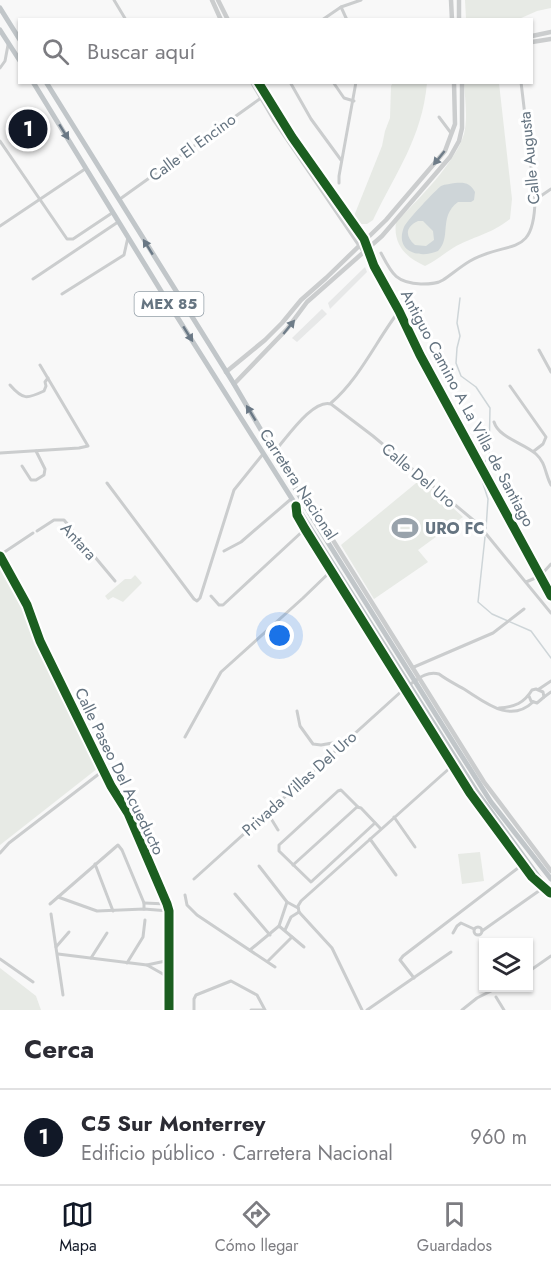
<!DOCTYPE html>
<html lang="es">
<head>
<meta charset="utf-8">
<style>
	:root { --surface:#fff; --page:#f2f2f3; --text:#2b2b33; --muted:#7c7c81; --line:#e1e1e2; --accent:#111827 }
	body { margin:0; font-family:Jost,sans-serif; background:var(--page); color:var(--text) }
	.controls { position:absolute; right:18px; bottom:18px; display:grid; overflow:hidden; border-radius:0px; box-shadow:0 2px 4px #0004 }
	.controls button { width:54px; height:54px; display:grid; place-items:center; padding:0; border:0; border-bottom:2px solid var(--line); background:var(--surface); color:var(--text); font:30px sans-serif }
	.you { position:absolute; left:280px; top:636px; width:21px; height:21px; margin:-15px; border:4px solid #fff; border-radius:50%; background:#1a73e8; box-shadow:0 0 0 9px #1a73e833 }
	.badge { display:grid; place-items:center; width:39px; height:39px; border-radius:50%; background:var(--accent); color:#fff; font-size:20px; font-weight:700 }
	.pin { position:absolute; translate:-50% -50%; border:3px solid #fff; box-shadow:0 2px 6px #0006 }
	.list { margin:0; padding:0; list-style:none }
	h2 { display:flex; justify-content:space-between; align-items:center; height:78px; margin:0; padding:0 24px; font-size:26px }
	h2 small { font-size:20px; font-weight:400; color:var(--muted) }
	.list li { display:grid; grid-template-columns:39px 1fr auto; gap:18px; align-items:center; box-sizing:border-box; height:96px; padding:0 24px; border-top:2px solid var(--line) }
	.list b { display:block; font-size:22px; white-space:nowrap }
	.list p { margin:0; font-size:20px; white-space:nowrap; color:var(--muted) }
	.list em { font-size:20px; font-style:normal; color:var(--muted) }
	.icon { flex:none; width:33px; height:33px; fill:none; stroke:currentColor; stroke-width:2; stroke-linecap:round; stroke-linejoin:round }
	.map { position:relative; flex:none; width:551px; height:1010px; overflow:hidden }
	.search { position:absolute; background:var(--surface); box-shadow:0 2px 4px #0004; left:18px; right:18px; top:18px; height:66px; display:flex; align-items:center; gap:15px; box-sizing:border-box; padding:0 21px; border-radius:0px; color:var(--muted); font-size:22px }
	.sheet { height:174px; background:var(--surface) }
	nav { display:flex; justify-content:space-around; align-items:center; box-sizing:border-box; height:84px; border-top:2px solid var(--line); background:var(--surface); font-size:16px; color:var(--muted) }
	nav a { display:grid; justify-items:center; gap:3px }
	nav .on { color:var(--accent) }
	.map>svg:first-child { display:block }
</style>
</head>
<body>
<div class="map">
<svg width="551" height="1010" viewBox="0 0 551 1010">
	<rect width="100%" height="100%" fill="#f8f8f8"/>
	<g fill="#e7e8e8">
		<polygon points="365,267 367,272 330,309 328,303"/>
		<polygon points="322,309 327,314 297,342 292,338"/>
	</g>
	<g fill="#e7eae5">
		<polygon points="465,0 551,0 551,8 537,11 519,19 466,19"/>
		<path d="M393,82L427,83C422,138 396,172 373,220L367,224H358L354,216L382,146L385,131L390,118L391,86Z"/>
		<path d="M464,83H499L512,199L510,219C490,235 473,236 453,248C443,254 436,261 425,266C405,257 393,244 396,222C417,201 456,162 464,134C468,118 465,99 464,83Z"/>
		<polygon points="421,479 463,517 418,550 428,562 374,599 341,545"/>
		<polygon points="0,551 98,768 0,845"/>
		<polygon points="135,575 142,583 123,602 113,597 108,600 105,596 125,579 131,579"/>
		<polygon points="480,852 484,881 462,884 458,854"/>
		<polygon points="0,968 36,996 41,1010 0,1010"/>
	</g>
	<path fill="#ced5d8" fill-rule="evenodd" d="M455,183C465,182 470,183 475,192L474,200L471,202H458C438,217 452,237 438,251C420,259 394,252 404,227C407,220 436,190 441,186C445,184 451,184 455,183ZM418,221H423L433,231L434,240L426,246L415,245C405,236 405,227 418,221Z"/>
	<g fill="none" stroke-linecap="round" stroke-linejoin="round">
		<g stroke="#ced5d8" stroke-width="1.5">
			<polyline points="460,298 457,323 460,336 457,348 456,363 461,376 476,387 490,408 489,456 479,471 488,499 486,529"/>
			<polyline points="485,537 478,602 492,614 531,631 551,658"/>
		</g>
		<g stroke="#cbcdce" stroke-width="3">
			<polyline points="114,0 126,20"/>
			<polyline points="341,7 347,20"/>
			<polyline points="322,20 341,7 361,0"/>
			<polyline points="0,68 5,61 8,45"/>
			<polyline points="290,82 311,119 341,160"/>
			<polyline points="333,82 344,98 354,101"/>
			<polyline points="439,117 451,133"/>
			<polyline points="0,141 67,239 73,239 112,213"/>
			<polyline points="339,183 339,176 356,82"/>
			<polyline points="120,199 261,98"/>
			<polyline points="535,200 551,189"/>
			<polyline points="0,226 85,169"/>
			<path d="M381,253C392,274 396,283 421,284C429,284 437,284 443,280C452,274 460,267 470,261C508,239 534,260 535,200L521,82"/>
			<polyline points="33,279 118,222"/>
			<polyline points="62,294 124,255 128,237"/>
			<polyline points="539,350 551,372"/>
			<path d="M10,385C23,400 27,399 44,391L46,386L45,382L48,378"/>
			<polyline points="510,386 546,437 543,444 534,451"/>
			<path d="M331,403C360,378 376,341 399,311"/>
			<path d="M494,422C499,438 524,443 536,454C546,463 545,474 551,485"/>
			<path d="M274,452C286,439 313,398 331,404L373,436L478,524L551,613"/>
			<polyline points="0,453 79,448 88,446 40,365"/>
			<polyline points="22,466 31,480 36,480 44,475 45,469 36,451"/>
			<polyline points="107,483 194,599 197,601 200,598 234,490 263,454"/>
			<polyline points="37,531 54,520 64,520 115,581"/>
			<polyline points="224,551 241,542 291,499"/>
			<polyline points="0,555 33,533"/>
			<polyline points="0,556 27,605 40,641 111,786 128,813 167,904 169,911 169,1010"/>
			<polyline points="526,582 540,576 551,564"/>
			<polyline points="211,596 219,605 223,605 305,529"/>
			<polyline points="414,667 493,633 524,609"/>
			<path d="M409,685C419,678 427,671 439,674C447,680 455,684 464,689C485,702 510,724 533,702"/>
			<polyline points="539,689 551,681"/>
			<polyline points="544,697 551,692"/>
			<path d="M499,708C515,707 524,703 532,690L536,689L543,692L544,697L537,703L531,701L529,696"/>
			<polyline points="297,711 300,726 313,744 321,745 338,742 342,744"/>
			<polyline points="185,737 221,672 303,598 331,571"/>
			<polyline points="358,807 341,790 338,791 279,845 279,851 311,882 375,823"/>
			<polyline points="267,812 278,830"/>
			<polyline points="394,817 415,847"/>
			<polyline points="370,839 396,875"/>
			<polyline points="0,853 9,843 104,770"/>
			<polyline points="95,864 113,911"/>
			<polyline points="293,865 357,807 361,808 380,828"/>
			<polyline points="259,866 287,902 298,908"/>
			<polyline points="194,879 404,689"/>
			<polyline points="235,894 270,935"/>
			<polyline points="185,895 187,905 197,915 275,967"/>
			<polyline points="58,897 97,911 144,909 169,911"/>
			<polyline points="144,903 167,904"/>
			<polyline points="50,904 118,845 122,850 144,903 144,909"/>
			<polyline points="299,912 298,906 301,901 452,766"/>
			<polyline points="299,912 332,948 362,1010"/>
			<polyline points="51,914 63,995"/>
			<polyline points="279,926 304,947"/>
			<circle cx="478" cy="931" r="4"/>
			<polyline points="285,930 291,917 299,912"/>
			<polyline points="482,931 543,888"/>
			<polyline points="453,933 457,926 461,923 474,929"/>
			<polyline points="56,947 69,932"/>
			<polyline points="250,950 279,926 287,902"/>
			<polyline points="58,954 147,965 170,960"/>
			<polyline points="91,958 107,933"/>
			<polyline points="0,959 33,982"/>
			<polyline points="268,961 292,937"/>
			<polyline points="127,963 143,937 145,920"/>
			<polyline points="147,965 170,978"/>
			<polyline points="528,972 551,956"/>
			<polyline points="414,978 400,960 403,956 522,865"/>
			<polyline points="496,997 504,1010"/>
			<polyline points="194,1010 194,999 196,995 231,981 257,995 265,1010"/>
			<polyline points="251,1010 264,1010"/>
			<polyline points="367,1010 451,952"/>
			<polyline points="462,1010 477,998 497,988"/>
		</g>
		<g stroke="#cbcdce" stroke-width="4.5">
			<polyline points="212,0 221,20"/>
			<polyline points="218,0 228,20"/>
			<polyline points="451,0 452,20"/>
			<polyline points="459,0 459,20"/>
			<polyline points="532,36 551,32"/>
			<polyline points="532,42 551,39"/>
			<polyline points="252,82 275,121 373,265"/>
			<polyline points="258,82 292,137 364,239 374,266 399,311 420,355 551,596"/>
			<polyline points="226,372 265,340 282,323 301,300 326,278 386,220 445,151 455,124 454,82"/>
			<polyline points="234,384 287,329 307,302 382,236 450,157 459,141 462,128 462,82"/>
			<polyline points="295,487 306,497 484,782 551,871"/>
			<polyline points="296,506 297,515 305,529 470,793 532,877 550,893"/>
		</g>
		<g stroke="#c1c6c9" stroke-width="5">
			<polyline points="0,8 20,40"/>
			<polyline points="0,30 20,61"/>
			<polyline points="33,82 169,304 477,792 551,894"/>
			<polyline points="46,82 234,384 312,517 458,750 491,802 551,879"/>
		</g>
		<g stroke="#fff" stroke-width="13">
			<g id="cycleway">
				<polyline points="258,82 292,137 364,239 374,266 399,311 420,355 551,596"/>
				<polyline points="296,506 297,515 305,529 470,793 532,877 550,893"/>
				<polyline points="0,556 27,605 40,641 111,786 128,813 167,904 169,911 169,1010"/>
			</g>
		</g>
		<use href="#cycleway" stroke="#1b5e20" stroke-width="9"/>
	</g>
	<defs><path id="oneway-solid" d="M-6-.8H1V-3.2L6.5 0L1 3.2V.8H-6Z" transform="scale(1.5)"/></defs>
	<g fill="#6a7885">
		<use href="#oneway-solid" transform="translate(64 132) rotate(58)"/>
		<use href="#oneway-solid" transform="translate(148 247) rotate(-122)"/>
		<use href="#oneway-solid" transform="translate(188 334) rotate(58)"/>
		<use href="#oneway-solid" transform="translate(251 413) rotate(-121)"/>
	</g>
	<g fill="#6f7d89">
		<use href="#oneway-solid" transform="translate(439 158) rotate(129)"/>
		<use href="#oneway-solid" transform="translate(289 327) rotate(-51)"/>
	</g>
	<defs>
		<g id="stadium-bare" transform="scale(2.07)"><path d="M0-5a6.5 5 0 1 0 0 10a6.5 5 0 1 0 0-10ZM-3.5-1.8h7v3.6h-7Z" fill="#98a2ab" stroke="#fff" stroke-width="2.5" paint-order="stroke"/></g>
	</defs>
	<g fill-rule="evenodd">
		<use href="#stadium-bare" x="405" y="528"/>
	</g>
	<g text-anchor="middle" stroke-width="6" stroke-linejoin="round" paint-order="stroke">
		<rect fill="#fff" stroke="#939ea7" stroke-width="1.5" x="134.5" y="292" width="69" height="24" rx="4.5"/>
		<g font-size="15" font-weight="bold" fill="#657481">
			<text x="169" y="309">MEX 85</text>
		</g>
		<g font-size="16" fill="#657481" stroke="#fff">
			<text transform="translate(192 147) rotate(-36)" y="6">Calle El Encino</text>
			<text transform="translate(529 158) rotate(-96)" y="6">Calle Augusta</text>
			<text transform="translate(468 408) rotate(62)" y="6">Antiguo Camino A La Villa de Santiago</text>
			<text transform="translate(419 475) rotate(40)" y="6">Calle Del Uro</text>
			<text transform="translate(299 484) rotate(57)" y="6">Carretera Nacional</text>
			<text transform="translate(79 541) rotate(47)" y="6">Antara</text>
			<text transform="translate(120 771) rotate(64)" y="6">Calle Paseo Del Acueducto</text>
			<text transform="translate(299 783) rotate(-42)" y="6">Privada Villas Del Uro</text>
		</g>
		<g font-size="16" font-weight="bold" fill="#657481" stroke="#fff" text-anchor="start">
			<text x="425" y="534">URO FC</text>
		</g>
	</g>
</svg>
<div class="controls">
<button><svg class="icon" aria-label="layers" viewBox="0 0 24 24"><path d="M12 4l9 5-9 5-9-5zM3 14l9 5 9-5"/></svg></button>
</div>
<div class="you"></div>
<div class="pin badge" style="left:28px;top:129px">1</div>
<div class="search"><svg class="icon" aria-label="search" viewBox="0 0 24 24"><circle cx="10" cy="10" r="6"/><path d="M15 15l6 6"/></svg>Buscar aquí</div>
</div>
<section class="sheet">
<h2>Cerca<small></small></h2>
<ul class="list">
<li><span class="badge">1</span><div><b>C5 Sur Monterrey</b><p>Edificio público · Carretera Nacional</p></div><em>960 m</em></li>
</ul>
</section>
<nav>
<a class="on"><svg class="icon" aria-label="map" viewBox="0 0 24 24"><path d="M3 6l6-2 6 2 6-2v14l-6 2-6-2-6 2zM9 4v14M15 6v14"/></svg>Mapa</a>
<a><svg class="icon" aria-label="directions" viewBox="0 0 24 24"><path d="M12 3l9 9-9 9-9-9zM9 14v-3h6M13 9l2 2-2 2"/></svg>Cómo llegar</a>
<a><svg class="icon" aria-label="saved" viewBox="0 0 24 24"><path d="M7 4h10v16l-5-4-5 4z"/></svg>Guardados</a>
</nav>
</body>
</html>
